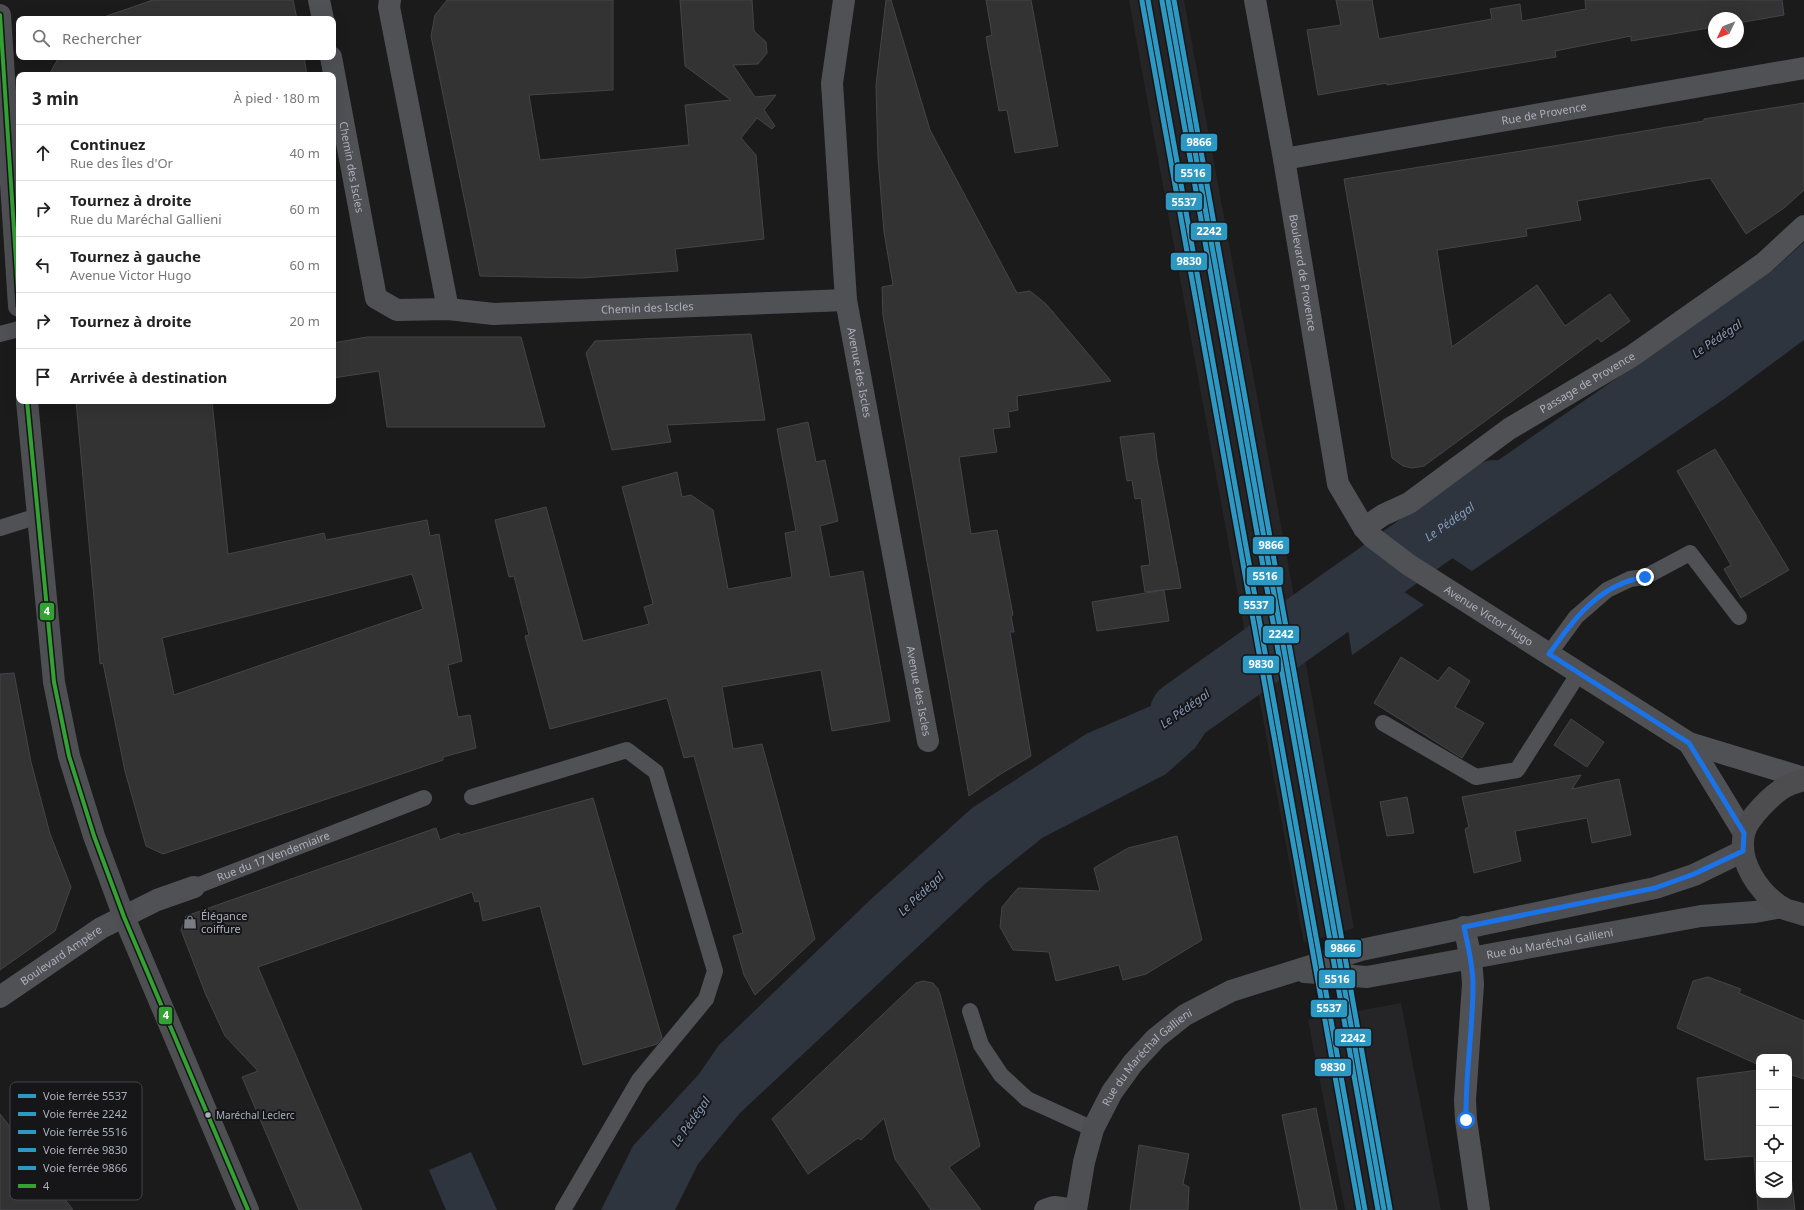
<!DOCTYPE html>
<html lang="fr">
<head>
<meta charset="utf-8">
<style>
	:root { --surface:#fff; --page:#f6f6f6; --text:#222; --muted:#767676; --line:#e0e0e0 }
	body { margin:0; font-family:"Noto Sans",sans-serif; background:var(--page); color:var(--text) }
	.controls { position:absolute; right:12px; bottom:12px; display:grid; overflow:hidden; border-radius:8px; box-shadow:0 4px 16px #0002 }
	.controls button { width:36px; height:36px; display:grid; place-items:center; padding:0; border:0; border-bottom:1px solid var(--line); background:var(--surface); color:var(--text); font:20px sans-serif }
	.compass { position:absolute; left:1708px; top:12px; width:36px; height:36px; border-radius:50%; background:var(--surface); box-shadow:0 4px 16px #0002; rotate:227deg }
	.stop { position:absolute; width:12px; height:12px; margin:-9px; border:3px solid #1a73e8; border-radius:50%; background:#fff }
	.stop.end { background:#1a73e8; border-color:#fff; box-shadow:0 1px 4px #0008 }
	.list { margin:0; padding:0; list-style:none }
	h2 { display:flex; justify-content:space-between; align-items:center; height:52px; margin:0; padding:0 16px; font-size:17px }
	h2 small { font-size:13px; font-weight:400; color:var(--muted) }
	.list li { display:grid; grid-template-columns:26px 1fr auto; gap:12px; align-items:center; box-sizing:border-box; height:56px; padding:0 16px; border-top:1px solid var(--line) }
	.list b { display:block; font-size:15px; white-space:nowrap }
	.list p { margin:0; font-size:13px; white-space:nowrap; color:var(--muted) }
	.list em { font-size:13px; font-style:normal; color:var(--muted) }
	.icon { flex:none; width:22px; height:22px; fill:none; stroke:currentColor; stroke-width:2; stroke-linecap:round; stroke-linejoin:round }
	.map { position:relative; flex:none; width:1804px; height:1210px; overflow:hidden }
	.search { position:absolute; background:var(--surface); box-shadow:0 4px 16px #0002; left:16px; top:16px; width:320px; height:44px; display:flex; align-items:center; gap:10px; box-sizing:border-box; padding:0 14px; border-radius:8px; color:var(--muted); font-size:15px }
	.panel { position:absolute; background:var(--surface); box-shadow:0 4px 16px #0002; left:16px; top:72px; width:320px; height:332px; border-radius:8px }
	.map>svg:first-child { display:block }
</style>
</head>
<body>
<div class="map">
<svg width="1804" height="1210" viewBox="0 0 1804 1210">
	<rect width="100%" height="100%" fill="#1b1b1c"/>
	<g fill="#252528">
		<polygon points="1129,0 1184,0 1296,607 1246,639"/>
		<polygon points="1304,654 1354,928 1304,943 1257,686"/>
		<polygon points="1401,1003 1441,1210 1345,1210 1308,1020"/>
	</g>
	<g fill="#2e353f">
		<polygon points="1804,242 1804,340 1727,397 1472,571 1403,526 1773,270"/>
		<polygon points="1356,560 1424,605 1352,655 1347,622 1304,654 1296,607"/>
		<polygon points="1246,639 1257,686 1221,709 1195,748 1166,774 1042,838 985,884 740,1113 698,1164 675,1210 601,1210 633,1146 699,1074 719,1045 869,901 972,808 1086,734 1183,692"/>
		<polygon points="471,1152 497,1210 446,1210 429,1170"/>
	</g>
	<g fill="none" stroke-linecap="round" stroke-linejoin="round">
		<path stroke="#2e353f" stroke-width="62" id="s1" d="M1181,712L1494,491"/>
	</g>
	<g fill="#333334" stroke="#444548" fill-rule="evenodd">
		<polygon points="153,0 293,0 297,19 98,19"/>
		<polygon points="447,0 613,0 613,90 529,95 540,160 689,145 685,105 731,100 685,66 680,0 752,0 754,31 766,42 767,53 758,64 733,65 755,97 776,95 764,110 775,126 772,129 757,118 741,138 756,155 764,239 675,249 678,271 582,278 480,276 431,36 435,15"/>
		<polygon points="886,0 891,0 930,130 1017,293 1030,291 1046,304 1111,381 1017,396 1018,410 1008,412 1010,427 993,429 997,452 959,457 971,534 997,530 1013,615 1011,616 1014,632 1010,632 1031,756 999,775 969,796 883,316 882,287 893,285 884,232 878,158 876,85"/>
		<polygon points="986,0 1031,0 1058,146 1015,153 1007,110 999,111 986,37 992,35"/>
		<polygon points="1336,0 1372,0 1379,39 1492,19 1490,9 1520,4 1522,21 1586,9 1585,0 1782,0 1784,15 1738,23 1738,18 1714,18 1714,27 1631,41 1631,36 1555,51 1556,57 1387,85 1387,83 1318,95 1307,30 1341,25"/>
		<polygon points="59,57 304,57 307,75 49,75"/>
		<polygon points="1804,103 1804,190 1784,208 1746,234 1710,178 1577,201 1581,220 1526,229 1527,236 1437,250 1452,347 1537,285 1565,326 1610,294 1630,321 1601,342 1598,338 1424,466 1412,468 1403,466 1392,458 1344,179 1566,144 1704,121 1704,119"/>
		<polygon points="751,334 765,420 667,425 671,442 612,450 586,353 595,341"/>
		<polygon points="367,337 521,337 545,427 387,427 379,371 333,378 333,343"/>
		<path d="M76,401H212L228,554L324,533L326,540L427,520L430,536L439,534L462,661L448,665L458,717L470,715L476,748L443,757V760L163,854L146,846L125,771L103,663L100,664ZM412,574L423,609L174,695L162,638Z"/>
		<polygon points="808,422 816,462 825,460 838,521 820,526 830,577 863,571 890,721 832,731 821,670 722,687 733,749 762,744 815,939 755,995 744,975 733,936 743,933 694,756 684,758 667,698 550,729 525,636 529,635 514,576 509,577 495,520 546,507 583,641 649,624 644,607 653,604 622,487 677,472 682,497 691,495 713,510 728,589 792,577 785,533 796,531 777,429"/>
		<polygon points="1154,433 1157,459 1181,588 1145,592 1141,566 1150,565 1141,498 1135,499 1132,480 1127,481 1120,437"/>
		<polygon points="1715,449 1789,570 1741,598 1724,569 1731,565 1677,471"/>
		<polygon points="1164,590 1169,621 1097,631 1092,602"/>
		<polygon points="1401,657 1438,681 1449,667 1470,681 1455,707 1484,723 1462,758 1374,703"/>
		<polygon points="14,673 31,762 50,834 71,887 55,931 0,970 0,674"/>
		<polygon points="1571,719 1604,742 1587,767 1554,745"/>
		<polygon points="1581,775 1572,789 1619,779 1631,835 1592,843 1587,818 1515,831 1521,861 1474,873 1465,829 1469,827 1462,797"/>
		<polygon points="1407,797 1414,833 1387,836 1380,802"/>
		<polygon points="593,798 662,1038 657,1044 647,1047 583,1065 540,906 483,921 479,901 475,902 472,892 258,967 362,1210 299,1210 242,1077 258,1071 225,1036 206,995 181,930 186,916 436,828 440,840 459,833 460,835"/>
		<polygon points="1177,836 1202,940 1146,974 1123,980 1119,965 1056,981 1049,952 1013,950 1000,927 1002,907 1018,888 1100,891 1094,868 1128,848"/>
		<polygon points="1708,977 1741,989 1739,993 1804,1021 1804,1079 1789,1074 1789,1057 1759,1057 1759,1065 1677,1028 1693,981"/>
		<polygon points="923,981 933,983 938,989 940,994 980,1146 949,1167 981,1210 931,1210 895,1159 884,1118 861,1140 858,1138 808,1174 772,1119 916,983"/>
		<polygon points="1759,1070 1759,1195 1789,1195 1789,1158 1795,1210 1758,1210 1754,1156 1705,1160 1697,1078"/>
		<polygon points="1316,1108 1337,1210 1301,1210 1282,1115"/>
		<polygon points="0,1114 28,1150 39,1141 58,1155 67,1182 58,1190 73,1210 0,1210"/>
		<polygon points="1139,1145 1189,1154 1183,1184 1189,1187 1188,1210 1130,1210"/>
	</g>
	<g fill="none" stroke-linecap="round" stroke-linejoin="round">
		<g stroke="#4f5155" stroke-width="16">
			<polyline points="0,334 19,329"/>
			<polyline points="0,528 38,516"/>
			<polyline points="1549,654 1576,617 1607,590 1630,579 1645,577 1690,553 1739,617"/>
			<polyline points="1383,723 1476,777 1517,770 1579,673"/>
			<polyline points="472,797 627,750 656,772 715,971 706,999 639,1080 563,1210"/>
			<path id="s2" d="M194,887L424,798"/>
			<polyline points="970,1011 981,1045 1001,1075 1027,1099 1093,1129"/>
		</g>
		<g stroke="#4f5155" stroke-width="22">
			<polyline points="319,0 323,19"/>
			<polyline points="390,0 389,7 448,309"/>
			<path id="s3" d="M844,0L832,83L846,300L928,741"/>
			<path id="s4" d="M1255,0L1284,159L1338,484L1364,528L1372,537L1409,565L1689,743L1804,778"/>
			<path id="s5" d="M331,57L376,298L397,310L448,309L494,314L846,300"/>
			<path id="s6" d="M1284,159L1804,68"/>
			<path id="s7" d="M1364,528L1383,515L1409,503L1509,429L1632,356L1764,263L1804,226"/>
			<polyline points="1689,743 1744,833"/>
			<polyline points="1464,927 1471,958 1473,984 1465,1100 1466,1120 1479,1210"/>
			<path id="s8" d="M0,997L101,928L157,900L194,887"/>
			<polyline points="1045,1210 1054,1207 1076,1210"/>
		</g>
		<g stroke="#4e4f53" stroke-width="22">
			<polyline points="0,15 19,306"/>
			<polyline points="27,401 54,682 69,756 94,836 124,917 248,1210"/>
			<path id="s9" d="M1305,972L1367,977L1701,916L1755,912L1782,907"/>
			<path id="s10" d="M1076,1210L1084,1162L1093,1129L1112,1092L1133,1063L1156,1038L1185,1015L1231,991L1361,950L1655,888L1694,875L1743,851"/>
		</g>
		<path stroke="#4d4d50" stroke-width="22" d="M1804,780C1798,782 1792,783 1787,786C1773,793 1747,819 1744,834C1738,862 1758,891 1781,907C1787,911 1797,912 1804,915"/>
		<g stroke="#161518" stroke-width="7">
			<g id="bus-1">
				<polyline points="0,15 19,306"/>
				<polyline points="27,401 54,682 69,756 94,836 124,917 248,1210"/>
			</g>
		</g>
		<use href="#bus-1" stroke="#33a233" stroke-width="4"/>
		<g stroke="#161518" stroke-width="8">
			<polyline id="rail-1" points="1148,0 1365,1210"/>
		</g>
		<g stroke="#161518" stroke-width="8">
			<polyline id="rail-2" points="1168,0 1384,1210"/>
		</g>
		<g stroke="#161518" stroke-width="8">
			<polyline id="rail-3" points="1162,1 1378,1210"/>
		</g>
		<g stroke="#161518" stroke-width="8">
			<polyline id="rail-4" points="1142,1 1359,1210"/>
		</g>
		<g stroke="#161518" stroke-width="8">
			<polyline id="rail-5" points="1174,0 1390,1209"/>
		</g>
		<use href="#rail-1" stroke="#2d99c2" stroke-width="5"/>
		<use href="#rail-2" stroke="#2d99c2" stroke-width="5"/>
		<use href="#rail-3" stroke="#2d99c2" stroke-width="5"/>
		<use href="#rail-4" stroke="#2d99c2" stroke-width="5"/>
		<use href="#rail-5" stroke="#2d99c2" stroke-width="5"/>
	</g>
	<g fill="none" stroke-linecap="round" stroke-linejoin="round">
		<path stroke="#1a73e8" stroke-width="5" d="M1466,1120C1465,1075 1473,1030 1473,985C1473,965 1468,946 1464,927L1655,888L1694,874L1743,851L1744,833L1689,743L1549,654C1574,619 1599,584 1645,577"/>
	</g>
	<defs>
		<g id="shop-bare" transform="scale(1.08)"><path d="M-5-2.5h2.3a2.7 3.5 0 0 1 5.4 0H5L5.5 6h-11ZM-1.5-2.5h3a1.5 2.3 0 0 0-3 0Z" fill="#7a7c84" stroke="#161518" stroke-width="2.5" paint-order="stroke"/></g>
	</defs>
	<g fill-rule="evenodd">
		<use href="#shop-bare" x="190" y="922"/>
	</g>
	<circle fill="#adb0bc" stroke="#161518" stroke-width="1.5" cx="208" cy="1115" r="3.5"/>
	<g text-anchor="middle" stroke-width="4" stroke-linejoin="round" paint-order="stroke">
		<g font-size="10" fill="#adb0bc" stroke="#161518" text-anchor="start">
			<text x="216" y="1119">Maréchal Leclerc</text>
		</g>
		<g font-size="11" fill="#adb0bc" stroke="#161518">
			<text dy="4" stroke="none"><textPath href="#s6" startOffset="264">Rue de Provence</textPath></text>
			<text dy="4" stroke="none"><textPath href="#s5" startOffset="112">Chemin des Iscles</textPath></text>
			<text dy="4" stroke="none"><textPath href="#s4" startOffset="277">Boulevard de Provence</textPath></text>
			<text dy="4" stroke="none"><textPath href="#s5" startOffset="520">Chemin des Iscles</textPath></text>
			<text dy="4" stroke="none"><textPath href="#s3" startOffset="375">Avenue des Iscles</textPath></text>
			<text dy="4" stroke="none"><textPath href="#s7" startOffset="267">Passage de Provence</textPath></text>
			<text dy="4" stroke="none"><textPath href="#s4" startOffset="695">Avenue Victor Hugo</textPath></text>
			<text dy="4" stroke="none"><textPath href="#s3" startOffset="699">Avenue des Iscles</textPath></text>
			<text dy="4" stroke="none"><textPath href="#s2" startOffset="85">Rue du 17 Vendemiaire</textPath></text>
			<text dy="4" stroke="none"><textPath href="#s9" startOffset="248">Rue du Maréchal Gallieni</textPath></text>
			<text dy="4" stroke="none"><textPath href="#s8" startOffset="74">Boulevard Ampère</textPath></text>
			<text dy="4" stroke="none"><textPath href="#s10" startOffset="174">Rue du Maréchal Gallieni</textPath></text>
		</g>
		<g font-size="11" fill="#adb0bc" stroke="#161518" text-anchor="start">
			<text x="201" y="920">Élégance<tspan x="201" dy="13">coiffure</tspan></text>
		</g>
		<g font-size="12" font-style="italic" fill="#849ab7" stroke="#161518">
			<text transform="translate(1717 339) rotate(-34)" y="4">Le Pédégal</text>
			<text dy="4" stroke="none"><textPath href="#s1" startOffset="329">Le Pédégal</textPath></text>
			<text transform="translate(1185 709) rotate(-35)" y="4">Le Pédégal</text>
			<text transform="translate(921 894) rotate(-43)" y="4">Le Pédégal</text>
			<text transform="translate(691 1122) rotate(-55)" y="4">Le Pédégal</text>
		</g>
	</g>
	<rect x="10" y="1082" width="132" height="118" rx="6" fill="#161518" stroke="#434449" stroke-width="1"/>
	<rect x="18" y="1094" width="18" height="4" fill="#2d99c2"/>
	<rect x="18" y="1112" width="18" height="4" fill="#2d99c2"/>
	<rect x="18" y="1130" width="18" height="4" fill="#2d99c2"/>
	<rect x="18" y="1148" width="18" height="4" fill="#2d99c2"/>
	<rect x="18" y="1166" width="18" height="4" fill="#2d99c2"/>
	<rect x="18" y="1184" width="18" height="4" fill="#33a233"/>
	<g font-size="11" fill="#adb0bc">
		<text x="43" y="1100">Voie ferrée 5537</text>
		<text x="43" y="1118">Voie ferrée 2242</text>
		<text x="43" y="1136">Voie ferrée 5516</text>
		<text x="43" y="1154">Voie ferrée 9830</text>
		<text x="43" y="1172">Voie ferrée 9866</text>
		<text x="43" y="1190">4</text>
	</g>
	<g stroke="#161518" stroke-width="1.5">
		<rect x="1180" y="133" width="38" height="19" rx="4" fill="#2d99c2"/>
		<rect x="1174" y="163" width="38" height="20" rx="4" fill="#2d99c2"/>
		<rect x="1165" y="192" width="38" height="19" rx="4" fill="#2d99c2"/>
		<rect x="1190" y="222" width="38" height="19" rx="4" fill="#2d99c2"/>
		<rect x="1170" y="252" width="38" height="19" rx="4" fill="#2d99c2"/>
		<rect x="1252" y="536" width="38" height="19" rx="4" fill="#2d99c2"/>
		<rect x="1246" y="566" width="38" height="20" rx="4" fill="#2d99c2"/>
		<rect x="1238" y="595" width="37" height="20" rx="4" fill="#2d99c2"/>
		<rect x="39" y="602" width="16" height="19" rx="4" fill="#33a233"/>
		<rect x="1262" y="625" width="38" height="19" rx="4" fill="#2d99c2"/>
		<rect x="1242" y="655" width="38" height="19" rx="4" fill="#2d99c2"/>
		<rect x="1324" y="939" width="38" height="19" rx="4" fill="#2d99c2"/>
		<rect x="1318" y="969" width="38" height="20" rx="4" fill="#2d99c2"/>
		<rect x="1310" y="999" width="38" height="19" rx="4" fill="#2d99c2"/>
		<rect x="158" y="1006" width="15" height="19" rx="4" fill="#33a233"/>
		<rect x="1334" y="1028" width="38" height="19" rx="4" fill="#2d99c2"/>
		<rect x="1314" y="1058" width="38" height="19" rx="4" fill="#2d99c2"/>
	</g>
	<g font-size="11" text-anchor="middle" font-weight="bold" fill="#fff">
		<text x="1199" y="146">9866</text>
		<text x="1193" y="177">5516</text>
		<text x="1184" y="206">5537</text>
		<text x="1209" y="235">2242</text>
		<text x="1189" y="265">9830</text>
		<text x="1271" y="549">9866</text>
		<text x="1265" y="580">5516</text>
		<text x="1256" y="609">5537</text>
		<text x="47" y="615">4</text>
		<text x="1281" y="638">2242</text>
		<text x="1261" y="668">9830</text>
		<text x="1343" y="952">9866</text>
		<text x="1337" y="983">5516</text>
		<text x="1329" y="1012">5537</text>
		<text x="166" y="1019">4</text>
		<text x="1353" y="1042">2242</text>
		<text x="1333" y="1071">9830</text>
	</g>
</svg>
<div class="controls">
<button>+</button>
<button>−</button>
<button><svg class="icon" aria-label="locate" viewBox="0 0 24 24"><circle cx="12" cy="12" r="6"/><path d="M12 2v4M12 18v4M2 12h4M18 12h4"/></svg></button>
<button><svg class="icon" aria-label="layers" viewBox="0 0 24 24"><path d="M12 4l9 5-9 5-9-5zM3 14l9 5 9-5"/></svg></button>
</div>
<svg class="compass" viewBox="-18 -18 36 36"><path d="M0-13l5 13h-10z" fill="#e53935"/><path d="M0 13l5-13h-10z" fill="#767676"/></svg>
<div class="stop" style="left:1466px;top:1120px"></div>
<div class="stop end" style="left:1645px;top:577px"></div>
<div class="search"><svg class="icon" aria-label="search" viewBox="0 0 24 24"><circle cx="10" cy="10" r="6"/><path d="M15 15l6 6"/></svg>Rechercher</div>
<section class="panel">
<h2>3 min<small>À pied · 180 m</small></h2>
<ul class="list">
<li><svg class="icon" aria-label="ahead" viewBox="0 0 24 24"><path d="M12 20V5M6 11l6-6 6 6"/></svg><div><b>Continuez</b><p>Rue des Îles d'Or</p></div><em>40 m</em></li>
<li><svg class="icon" aria-label="right" viewBox="0 0 24 24"><path d="M7 20v-9h11M14 6l5 5-5 5"/></svg><div><b>Tournez à droite</b><p>Rue du Maréchal Gallieni</p></div><em>60 m</em></li>
<li><svg class="icon" aria-label="left" viewBox="0 0 24 24"><path d="M17 20v-9H6M10 6l-5 5 5 5"/></svg><div><b>Tournez à gauche</b><p>Avenue Victor Hugo</p></div><em>60 m</em></li>
<li><svg class="icon" aria-label="right" viewBox="0 0 24 24"><path d="M7 20v-9h11M14 6l5 5-5 5"/></svg><div><b>Tournez à droite</b></div><em>20 m</em></li>
<li><svg class="icon" aria-label="arrive" viewBox="0 0 24 24"><path d="M6 21V4h12l-3 4 3 4H6"/></svg><div><b>Arrivée à destination</b></div></li>
</ul>
</section>
</div>
</body>
</html>
